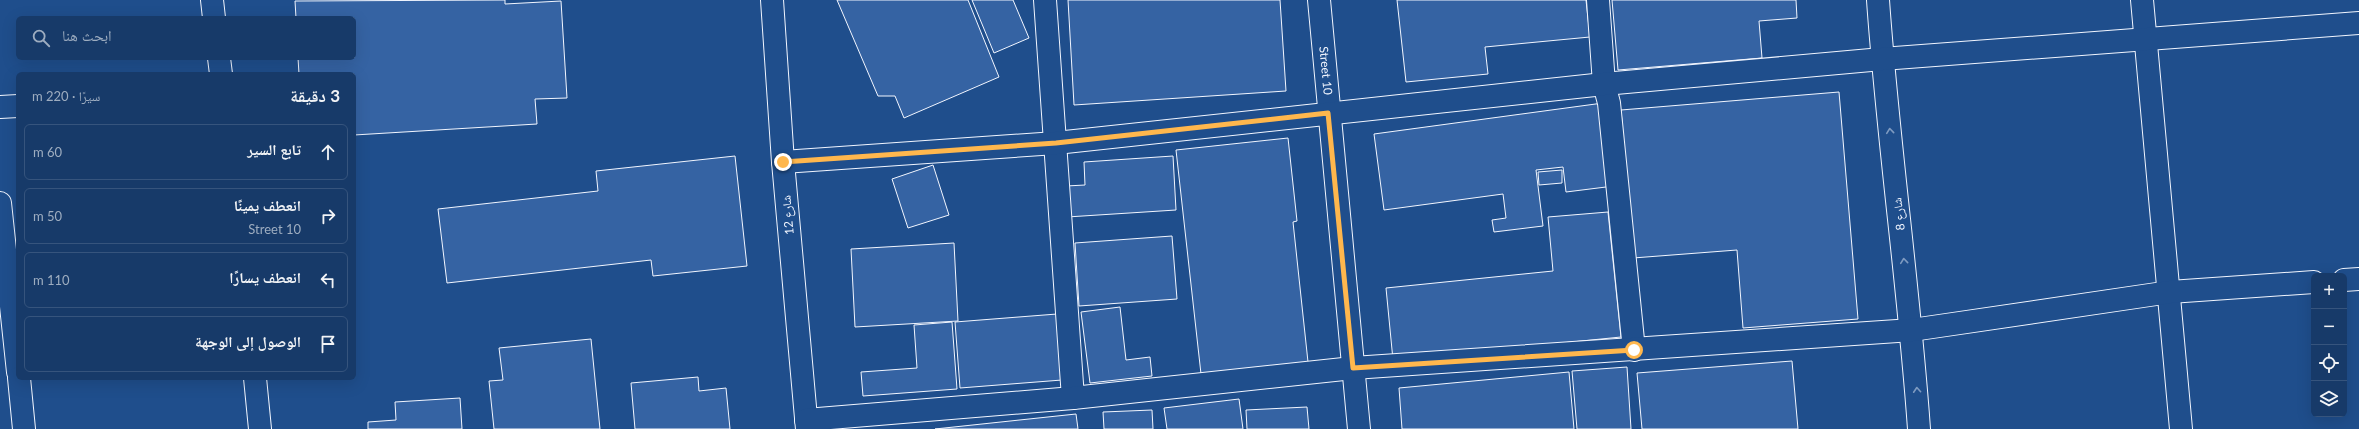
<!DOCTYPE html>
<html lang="ar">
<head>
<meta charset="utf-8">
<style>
	:root { --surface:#173a69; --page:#244571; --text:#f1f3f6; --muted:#9eadc0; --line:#36547d }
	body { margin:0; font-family:Lato,"Noto Naskh Arabic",sans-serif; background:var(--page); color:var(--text); direction:rtl }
	.controls { position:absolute; right:12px; bottom:12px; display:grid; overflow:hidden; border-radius:6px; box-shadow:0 4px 16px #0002 }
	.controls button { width:36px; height:36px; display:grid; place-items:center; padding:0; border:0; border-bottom:1px solid var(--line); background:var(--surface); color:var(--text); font:20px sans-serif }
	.stop { position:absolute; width:12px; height:12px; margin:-9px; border:3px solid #ffb74d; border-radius:50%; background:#fff }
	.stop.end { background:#ffb74d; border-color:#fff; box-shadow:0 1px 4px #0008 }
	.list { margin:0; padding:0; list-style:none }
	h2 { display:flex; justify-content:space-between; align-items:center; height:52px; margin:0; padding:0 16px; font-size:17px }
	h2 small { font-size:13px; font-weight:400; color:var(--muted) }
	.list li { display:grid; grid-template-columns:26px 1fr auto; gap:12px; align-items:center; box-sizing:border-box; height:56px; margin:0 8px 8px; padding:0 8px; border:1px solid var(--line); border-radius:6px }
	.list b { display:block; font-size:15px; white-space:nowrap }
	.list p { margin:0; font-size:13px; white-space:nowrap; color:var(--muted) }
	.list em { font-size:13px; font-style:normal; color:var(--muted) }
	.icon { flex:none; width:22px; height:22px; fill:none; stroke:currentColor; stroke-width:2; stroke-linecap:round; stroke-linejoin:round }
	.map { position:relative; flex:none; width:2359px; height:429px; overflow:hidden; direction:ltr }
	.search { position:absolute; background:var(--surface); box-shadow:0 4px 16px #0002; left:16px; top:16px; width:340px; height:44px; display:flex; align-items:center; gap:10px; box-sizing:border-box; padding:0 14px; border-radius:6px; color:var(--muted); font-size:15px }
	.panel { position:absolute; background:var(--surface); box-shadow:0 4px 16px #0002; left:16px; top:72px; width:340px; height:308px; border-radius:6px; direction:rtl }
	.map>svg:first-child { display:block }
</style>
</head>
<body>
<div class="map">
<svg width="2359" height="429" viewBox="0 0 2359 429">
	<rect width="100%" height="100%" fill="#1f4e8c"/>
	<g fill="#3563a3" stroke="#f2f6ff">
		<polygon points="505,0 505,4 561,1 567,98 535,99 537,124 354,135 354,74 299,74 298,58 354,58 354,18 296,18 295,1"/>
		<polygon points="837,0 968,0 999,77 904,118 895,96 878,96"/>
		<polygon points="972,0 1013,0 1029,38 994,53"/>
		<polygon points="1068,0 1280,0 1286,91 1074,105"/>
		<polygon points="1397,0 1586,0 1590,37 1485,47 1488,74 1406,82"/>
		<polygon points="1612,0 1796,0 1797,18 1759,21 1762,58 1618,70"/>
		<polygon points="1839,92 1858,319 1743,328 1737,250 1633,258 1621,110"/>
		<polygon points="1603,103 1614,186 1566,192 1563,167 1536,170 1543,226 1494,232 1492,220 1506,218 1503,194 1384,210 1374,134"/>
		<polygon points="1288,138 1297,221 1293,222 1308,362 1201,374 1176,150"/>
		<polygon points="735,156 747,266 653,276 651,260 447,283 438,209 598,191 596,171"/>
		<polygon points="1173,156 1176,210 1067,217 1066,186 1085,185 1084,162"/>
		<polygon points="933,165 949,215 908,228 892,179"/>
		<polygon points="1562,170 1562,183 1539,185 1538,172"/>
		<polygon points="1608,212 1621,337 1393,360 1386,288 1553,271 1548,217"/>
		<polygon points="1172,236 1177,299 1079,306 1075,243"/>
		<polygon points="954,243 958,321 855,327 851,249"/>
		<polygon points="1120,307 1126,360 1150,357 1152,376 1090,383 1081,312"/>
		<polygon points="1057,314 1062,380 960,388 955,322"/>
		<polygon points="952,322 957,389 863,396 861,372 917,368 914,325"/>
		<polygon points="591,339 600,429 494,429 489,381 503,380 499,348"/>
		<polygon points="1792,361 1798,429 1642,429 1637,373"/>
		<polygon points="1627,367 1631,429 1577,429 1572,371"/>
		<polygon points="1569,372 1574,429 1402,429 1399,388"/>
		<polygon points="698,377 699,391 726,388 730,429 635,429 631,383"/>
		<polygon points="460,398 462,429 368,429 368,422 396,420 395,402"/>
		<polygon points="1239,399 1243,429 1167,429 1164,408"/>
		<polygon points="1307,407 1309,429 1247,429 1246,410"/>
		<polygon points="1152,410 1153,429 1104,429 1103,412"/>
		<polygon points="1076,414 1078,429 935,429"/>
	</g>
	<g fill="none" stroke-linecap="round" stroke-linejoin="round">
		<g stroke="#f2f6ff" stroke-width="24">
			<g id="minor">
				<polyline points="212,0 214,18"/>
				<polyline points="772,0 783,162 807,429"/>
				<polyline points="1045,0 1073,398"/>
				<path id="s1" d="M1319,0L1359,429"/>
				<polyline points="1598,0 1604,84 1609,103 1634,350"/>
				<path d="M1878,0C1888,143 1909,286 1919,429"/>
				<polyline points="2142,0 2181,429"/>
				<polyline points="219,58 221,74"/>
				<polyline points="0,107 18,106"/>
				<polyline points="783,162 1056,143 1604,84 1882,59 2359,23"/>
				<polyline points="0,203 18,372"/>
				<polyline points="2344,280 2359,279"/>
				<polyline points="19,378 24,429"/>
				<polyline points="255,378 260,429"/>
				<polyline points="806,420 1073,398 1353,368 1912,330 2170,292 2314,282"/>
			</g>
		</g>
		<use href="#minor" stroke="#1f4e8c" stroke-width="22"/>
	</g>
	<defs><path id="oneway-chevron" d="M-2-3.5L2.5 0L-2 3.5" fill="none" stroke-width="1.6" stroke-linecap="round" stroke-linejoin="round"/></defs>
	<g stroke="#7e9ac0">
		<use href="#oneway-chevron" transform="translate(1890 131) rotate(-96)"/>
		<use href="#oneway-chevron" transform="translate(1904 261) rotate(-96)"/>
		<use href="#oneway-chevron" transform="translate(1917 390) rotate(-94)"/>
	</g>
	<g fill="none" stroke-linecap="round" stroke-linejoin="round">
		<polyline stroke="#ffb74d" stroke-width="5" points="783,162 1056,143 1328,113 1353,368 1634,350"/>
	</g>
	<g text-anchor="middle" stroke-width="3" stroke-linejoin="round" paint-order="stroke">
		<g font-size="12" fill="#f2f6ff" stroke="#1f4e8c">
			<text dy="4" stroke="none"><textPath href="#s1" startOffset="71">Street 10</textPath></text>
			<text transform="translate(1899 214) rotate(-96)" y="4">شارع 8</text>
			<text transform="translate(788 215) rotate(-95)" y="4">شارع 12</text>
		</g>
	</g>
</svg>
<div class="controls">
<button>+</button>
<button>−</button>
<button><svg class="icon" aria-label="locate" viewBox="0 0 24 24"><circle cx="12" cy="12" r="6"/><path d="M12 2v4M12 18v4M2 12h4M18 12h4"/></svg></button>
<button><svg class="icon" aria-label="layers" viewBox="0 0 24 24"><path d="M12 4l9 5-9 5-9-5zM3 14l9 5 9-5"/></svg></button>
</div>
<div class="stop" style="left:1634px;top:350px"></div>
<div class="stop end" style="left:783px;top:162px"></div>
<div class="search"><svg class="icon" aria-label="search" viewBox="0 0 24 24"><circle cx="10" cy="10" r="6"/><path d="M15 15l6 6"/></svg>ابحث هنا</div>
<section class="panel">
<h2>3 دقيقة<small>سيرًا · 220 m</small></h2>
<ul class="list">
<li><svg class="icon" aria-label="ahead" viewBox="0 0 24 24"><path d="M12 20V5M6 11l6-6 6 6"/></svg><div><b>تابع السير</b></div><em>60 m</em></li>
<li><svg class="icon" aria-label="right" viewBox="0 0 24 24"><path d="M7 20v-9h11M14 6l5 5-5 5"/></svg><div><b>انعطف يمينًا</b><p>Street 10</p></div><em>50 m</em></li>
<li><svg class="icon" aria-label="left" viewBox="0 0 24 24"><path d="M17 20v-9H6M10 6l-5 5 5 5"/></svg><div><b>انعطف يسارًا</b></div><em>110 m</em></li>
<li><svg class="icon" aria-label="arrive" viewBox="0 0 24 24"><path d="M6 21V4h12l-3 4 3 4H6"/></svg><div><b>الوصول إلى الوجهة</b></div></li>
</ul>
</section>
</div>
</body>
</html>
